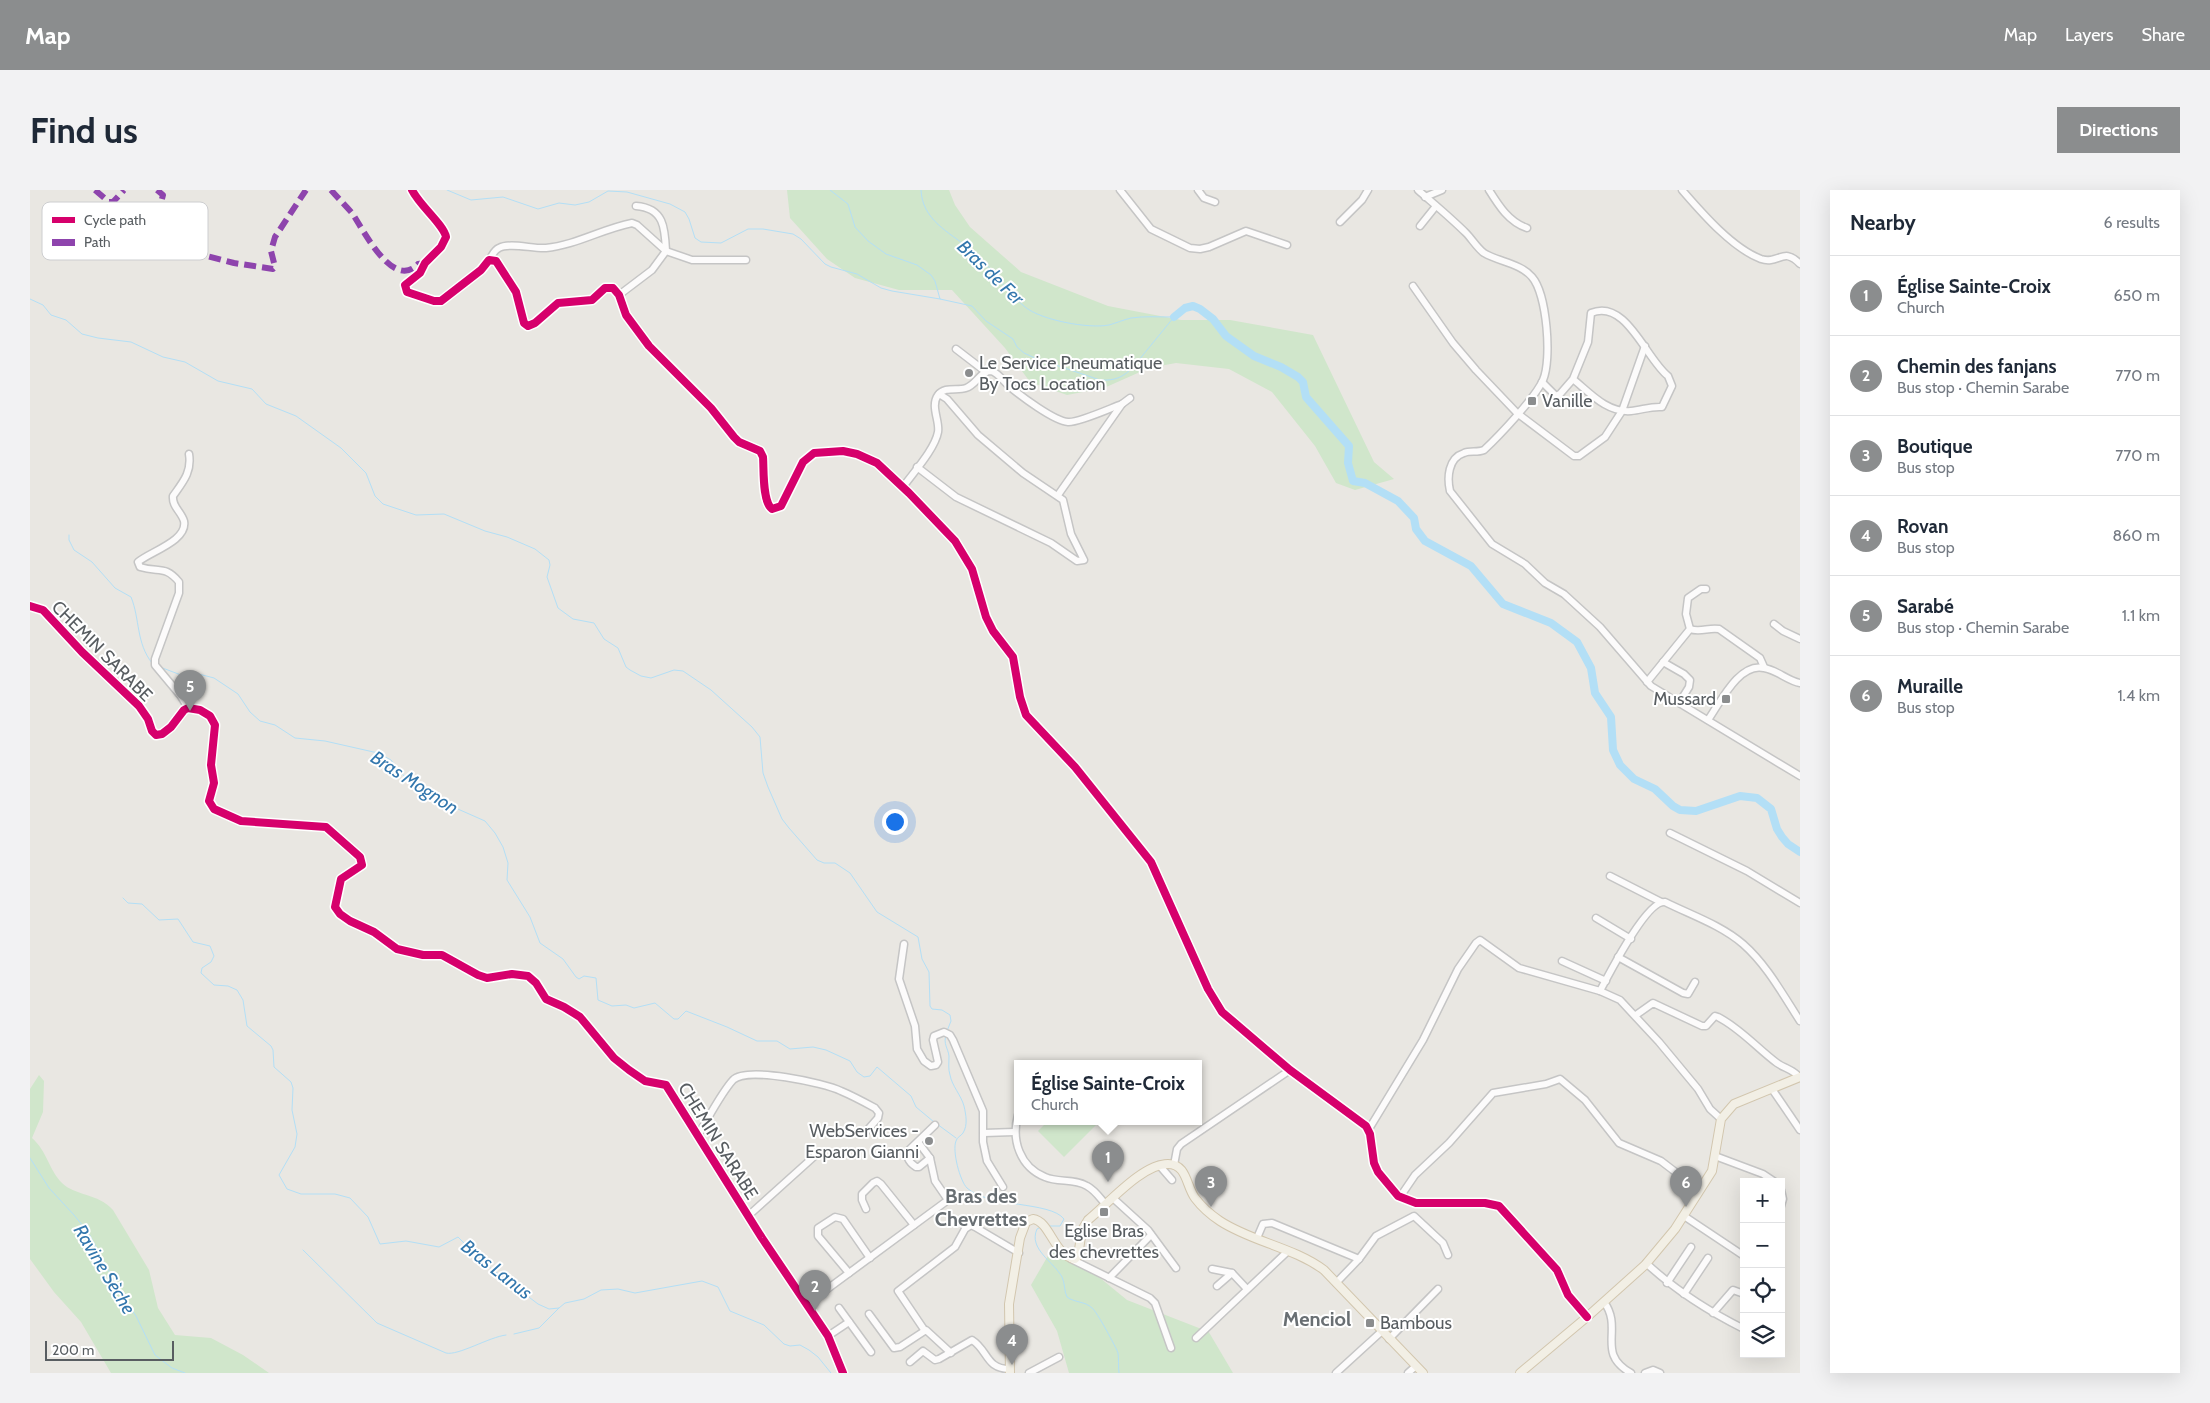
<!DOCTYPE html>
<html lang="en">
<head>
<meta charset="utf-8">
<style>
	:root { --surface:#fff; --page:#f2f2f3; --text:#1f2937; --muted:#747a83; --line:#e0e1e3; --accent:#8b8d8e }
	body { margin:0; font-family:Cabin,sans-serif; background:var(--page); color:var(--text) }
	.controls { position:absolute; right:15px; bottom:15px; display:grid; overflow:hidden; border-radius:0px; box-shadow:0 5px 20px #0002 }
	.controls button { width:45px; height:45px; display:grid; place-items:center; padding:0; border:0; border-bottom:1px solid var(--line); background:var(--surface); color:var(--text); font:25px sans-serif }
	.scale { position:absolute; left:15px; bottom:12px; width:129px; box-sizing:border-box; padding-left:5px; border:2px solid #585d61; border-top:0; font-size:14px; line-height:18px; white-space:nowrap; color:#585d61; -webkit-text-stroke:4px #fff; paint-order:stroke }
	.you { position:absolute; left:864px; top:631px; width:18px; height:18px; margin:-12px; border:4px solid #fff; border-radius:50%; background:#1a73e8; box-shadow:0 0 0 8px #1a73e833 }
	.badge { display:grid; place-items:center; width:32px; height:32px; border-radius:50%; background:var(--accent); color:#fff; font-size:16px; font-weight:700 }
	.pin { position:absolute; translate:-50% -41px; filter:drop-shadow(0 1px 2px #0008) }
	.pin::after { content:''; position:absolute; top:26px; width:18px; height:15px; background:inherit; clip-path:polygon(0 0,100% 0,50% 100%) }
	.popup { position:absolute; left:984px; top:870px; width:188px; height:65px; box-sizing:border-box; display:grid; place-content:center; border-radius:0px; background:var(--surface); filter:drop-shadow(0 1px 4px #0005); font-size:16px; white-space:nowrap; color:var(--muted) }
	.popup b { font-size:19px; color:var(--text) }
	.popup::after { content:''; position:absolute; left:50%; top:100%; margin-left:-10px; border:10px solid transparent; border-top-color:var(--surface) }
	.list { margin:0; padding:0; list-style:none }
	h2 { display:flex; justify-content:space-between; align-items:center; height:65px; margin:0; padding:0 20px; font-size:21px }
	h2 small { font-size:16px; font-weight:400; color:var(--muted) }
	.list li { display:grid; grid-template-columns:32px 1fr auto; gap:15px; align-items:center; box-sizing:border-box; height:80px; padding:0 20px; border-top:1px solid var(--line) }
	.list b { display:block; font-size:19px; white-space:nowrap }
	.list p { margin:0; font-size:16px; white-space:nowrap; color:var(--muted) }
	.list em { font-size:16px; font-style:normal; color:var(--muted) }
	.icon { flex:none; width:28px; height:28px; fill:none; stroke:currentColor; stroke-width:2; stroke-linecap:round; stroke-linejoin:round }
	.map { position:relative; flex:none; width:1770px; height:1183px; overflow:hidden; border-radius:0px }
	header { display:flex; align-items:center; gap:30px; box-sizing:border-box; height:70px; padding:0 25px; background:var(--accent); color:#fff }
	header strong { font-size:24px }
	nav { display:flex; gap:28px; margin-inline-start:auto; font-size:18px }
	.intro { display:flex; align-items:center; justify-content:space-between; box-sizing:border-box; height:120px; padding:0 30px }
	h1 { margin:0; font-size:35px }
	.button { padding:12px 22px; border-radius:0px; background:var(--accent); color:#fff; font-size:18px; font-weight:700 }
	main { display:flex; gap:30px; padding:0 30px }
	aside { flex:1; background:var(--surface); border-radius:0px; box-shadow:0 5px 20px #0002 }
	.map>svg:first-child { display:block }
</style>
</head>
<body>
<header>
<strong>Map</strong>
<nav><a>Map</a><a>Layers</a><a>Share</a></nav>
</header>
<div class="intro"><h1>Find us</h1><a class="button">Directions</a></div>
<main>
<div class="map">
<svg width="1770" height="1183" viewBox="0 0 1770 1183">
	<rect width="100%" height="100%" fill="#e9e7e2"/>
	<g fill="#d0e6cb">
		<polygon points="757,0 919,0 925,15 940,37 991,82 1078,116 1151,130 1200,130 1283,145 1344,272 1364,289 1325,300 1306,293 1285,256 1242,202 1199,179 1146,173 1119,178 1074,198 1037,205 1000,192 975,158 922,100 869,100 825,88 797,69 760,28"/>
		<path d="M9,885L14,891L13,922L2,948C17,961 19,980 32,993C45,1006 68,1003 83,1020L119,1080L128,1118L145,1145L181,1148L213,1165L239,1183H81L51,1132L24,1102L0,1069V899Z"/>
		<polygon points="1018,931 1070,931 1034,967 1008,941"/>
		<polygon points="1026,1052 1097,1110 1174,1140 1177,1139 1203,1183 1039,1183 1027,1141 1001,1095"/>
	</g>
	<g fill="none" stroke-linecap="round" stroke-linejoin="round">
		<g stroke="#b3dff6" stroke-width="1">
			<polyline points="417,0 441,10 473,7 508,19 529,13 545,15 559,12 578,1 597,2 640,14 655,22 659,29 665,48 671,52 691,53 718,39 733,39 763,44 771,49 795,74 801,77 827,84 851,98 862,101 910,109"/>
			<path d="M800,0L818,14L825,37L838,51L856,64L887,75L901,85L905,91L910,109L942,116L956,131L983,149L987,157L994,163L1005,168L1070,190C1085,191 1094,187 1104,176L1144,127"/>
			<path d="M891,0C892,30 919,42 940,59C961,75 974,100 995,117C1011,130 1058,139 1079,135C1086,133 1093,130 1101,128C1114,126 1128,127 1142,127"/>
			<polyline points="0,109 13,115 21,125 36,130 52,144 68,148 101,152 133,167 155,172 188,191 222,199 236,214 266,226 311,258 336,283 345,306 353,314 386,325 414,324 455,341 477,347 505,359 519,370 520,375 517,387 528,418 543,429 564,433 574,449 588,458 596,477 600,480 611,486 621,488 644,480 653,481 681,500 722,537 730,547 733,583 738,597 752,629 759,638 787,670 794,673 805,673 820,683 847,722 888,747 892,769 899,782 900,816 902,819 912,820 920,825 921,831 917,841"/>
			<path d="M39,345V350L44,360L62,372L85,398L101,407C110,429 106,453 122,473"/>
			<polyline points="130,477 151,485 165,483 184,488 208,504 220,522 230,531 245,535 265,548 295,551 348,563 361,570 374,586 390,594 412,612 455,631 465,643 473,657 478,673 477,690 500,727 510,753 533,769 546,787 549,789 554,786 566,788 568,810 582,816 596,815 604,818 625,813 644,829 648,829 656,821 697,837 727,851 747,851 760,859 783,857 796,860 820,871 827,882 834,887 840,886 847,877 881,906 886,917 904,932"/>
			<polyline points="93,708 98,713 112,714 129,730 148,729 163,752 180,756 184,766 181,772 172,778 171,783 184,795 198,796 207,800 213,810 217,836 241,856 243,860 244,877 261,892 263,898 262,920 267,944 265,957 249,985 257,999 271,1004 305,1004 320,1008 338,1027 350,1054 376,1051 409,1057 428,1047 454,1073 508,1114 519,1119 529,1118 535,1113 554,1109 571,1100 588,1099 605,1103 672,1091 688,1097 700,1121 734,1135 754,1154 760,1156 770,1155 779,1160 788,1167 801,1183"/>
			<path d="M916,845C913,854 918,858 919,866C919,873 918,879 920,885C922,896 931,905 934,916C936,925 938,935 933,943C931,946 927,947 926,951C922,961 930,991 937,998C959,1018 1020,1011 1034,1029L1030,1036H1020"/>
			<polyline points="907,934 926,948"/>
			<polyline points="0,968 19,998 44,1025 58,1042 93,1107 106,1126 125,1165 142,1178 155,1183"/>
			<path d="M1011,1037L1007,1039C998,1059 1024,1072 1032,1087C1035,1093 1034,1101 1037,1107C1045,1113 1055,1111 1062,1118C1066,1120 1087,1159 1088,1163C1089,1169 1088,1176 1089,1183"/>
			<path d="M273,1060L347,1133L416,1163C428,1166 459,1147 476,1145"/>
			<polyline points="484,1144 509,1138 529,1118"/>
		</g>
		<polyline stroke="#b3dff6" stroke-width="8" points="1144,127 1155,118 1163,116 1170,119 1183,129 1196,146 1224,166 1251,177 1268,187 1273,192 1276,207 1319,256 1318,273 1323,291 1335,293 1368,311 1384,328 1386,339 1395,351 1441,376 1473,414 1521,433 1547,452 1561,478 1565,503 1581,527 1583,560 1590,575 1604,589 1625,599 1643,616 1650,620 1666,621 1710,606 1727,608 1741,619 1747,639 1752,647 1758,654 1770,662"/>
		<g stroke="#c5c5c5" stroke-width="9">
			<g id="minor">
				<path d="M382,0C390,16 414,35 416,47L411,57L395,73L390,83L375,95L377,102L404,111H411L451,80L459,70L466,71L486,102L494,133L498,136L505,133L528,113L562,110L575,98H583L589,105L596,125L619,156L681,218L704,247L709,252L730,261L733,267C734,279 732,311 742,319L751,316L773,272L784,263L813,261L827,264L847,273L879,303L925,351L942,379L956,427L963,441L983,467L990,507L996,525L1045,577L1121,672L1178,799L1192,822L1260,880L1336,936L1340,944L1344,973L1348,982L1368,1006L1386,1013H1455L1469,1016L1527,1080L1538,1105L1557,1127"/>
				<polyline points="1090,0 1121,39 1160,58 1170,59 1179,57 1216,41 1257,55"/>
				<polyline points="1168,0 1174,8 1185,12"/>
				<path d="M1388,0C1404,14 1421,28 1436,43C1442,49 1447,58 1454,63C1469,72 1490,73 1502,87C1517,104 1522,170 1513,190C1505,208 1469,246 1454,260C1447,263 1440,260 1434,263C1418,268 1417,288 1420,301L1462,354L1495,374L1515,393L1534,404L1570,437L1621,496L1770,586"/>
				<path d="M1459,0C1469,16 1479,32 1497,38"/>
				<path d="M1652,0C1672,23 1702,58 1731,69C1749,75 1753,56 1770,74"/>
				<polyline points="1395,7 1412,0"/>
				<polyline points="1310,32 1332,10 1338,0"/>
				<polyline points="1390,36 1406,16"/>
				<path d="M459,70C462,66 464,60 469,58C479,52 503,59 516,58C546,55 572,39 602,33L607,35L636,61L662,70H716"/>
				<polyline points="1383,96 1423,153 1446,180 1487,223 1544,266 1549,266 1575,247 1592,221 1615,156"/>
				<path d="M589,105L622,80L636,61C635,38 634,18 606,16"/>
				<polyline points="926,159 956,182"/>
				<path d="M1512,192L1526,206L1530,204L1543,189C1560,203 1577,223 1601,221C1612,220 1621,216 1632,217L1642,196L1638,186C1616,169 1596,108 1561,123L1558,152L1543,189"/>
				<polyline points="887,277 926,307 1021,353 1047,371 1054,370 1041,344 1033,310 993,283 948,245 917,209 909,204"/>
				<path d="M873,297C883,283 905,259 908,242C910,231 900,216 908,205C915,196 927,201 936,198C946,195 950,182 960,181C967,181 974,192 980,197C991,206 1024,231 1038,232C1048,233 1081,218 1092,214"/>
				<polyline points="1028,305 1092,214 1100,208"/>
				<polyline points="0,416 13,420 52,462 109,516 118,529 122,541 126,545 132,544 141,537 154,520 158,518 170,520 180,526 185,535 181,575 184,593 179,611 184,619 211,631 296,637 330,667 332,675 311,689 305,717 310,724 320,731 344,742 367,759 393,765 412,765 448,785 457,788 482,784 498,786 506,793 516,809 534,817 550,827 584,868 599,880 615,891 636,895 732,1048 798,1146 813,1183"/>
				<polyline points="1744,434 1753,441 1770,449"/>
				<path d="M1660,439C1670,443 1679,437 1689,439L1730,468L1734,477"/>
				<polyline points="1633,472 1654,484 1660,490 1659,497 1649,513"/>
				<polyline points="1617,492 1660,439 1656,424 1658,408 1671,399 1676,399"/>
				<path d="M158,518L150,505L125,475V469L149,403V392C135,375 129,383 110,377L108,372C119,362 158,351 154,331C151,321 142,317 143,306C153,292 162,282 159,264"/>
				<path d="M1678,530C1690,513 1709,472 1734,478C1747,480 1758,491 1770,493"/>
				<polyline points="1640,643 1717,681 1770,713"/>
				<polyline points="1580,686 1631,712"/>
				<polyline points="1566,728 1601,749"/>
				<polyline points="874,754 869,789 885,836 887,859 894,871 901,876 906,875 908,872 903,850 904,846 914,842 920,845 923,850 953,921 953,952 957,971 973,997"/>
				<polyline points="1588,767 1653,803 1658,804 1665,792"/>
				<polyline points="1532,771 1576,791"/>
				<path d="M1570,801C1579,784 1617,710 1635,712C1661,725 1691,735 1713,754C1737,775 1753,805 1770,831"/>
				<path d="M1606,825L1623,813L1672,836H1676L1685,826L1688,827C1710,838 1728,859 1747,873C1754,878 1764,880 1769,887"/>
				<polyline points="1742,899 1770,940"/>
				<path d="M988,925C981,950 990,977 1015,987C1028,993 1044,988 1057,996C1065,1000 1070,1008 1076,1015"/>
				<polyline points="1339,939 1393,850 1428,779 1446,753 1450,750 1489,778 1570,801 1590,810 1629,852 1668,899 1680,919 1691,929"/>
				<polyline points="954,943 984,942"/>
				<path d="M668,945C678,929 691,903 703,890C717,876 794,893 811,901C823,906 834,912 845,918L849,923L848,928L834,944"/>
				<polyline points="1685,966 1733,984 1745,992"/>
				<path d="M900,968L889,977H886C880,973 875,968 879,960L905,935"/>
				<polyline points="1129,975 1142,990"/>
				<polyline points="1144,975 1147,959 1151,954 1260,880"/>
				<polyline points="1751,1000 1753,1009 1751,1016"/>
				<polyline points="1370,1007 1385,985 1419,953 1463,903 1516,894 1530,889 1555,910 1589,953 1631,971 1669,1000"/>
				<polyline points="1084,1009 1118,1040 1146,1078"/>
				<polyline points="836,1019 832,1010 832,1004 843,993 847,991 851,994 884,1035"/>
				<polyline points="718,1026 788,963"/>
				<polyline points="1654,1026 1714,1066"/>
				<polyline points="1227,1048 1233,1034 1242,1033 1329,1069"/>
				<polyline points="1041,1069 1120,1108 1125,1113 1141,1158"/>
				<path d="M1616,1073C1645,1100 1678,1121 1714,1139"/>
				<polyline points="1182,1079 1202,1083 1217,1099"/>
				<polyline points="819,1083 788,1046 788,1038 805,1027 813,1029 840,1068"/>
				<polyline points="1079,1088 1121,1045"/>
				<polyline points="1306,1093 1329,1069 1346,1046 1384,1026 1413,1053 1418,1065"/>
				<polyline points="1637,1093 1661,1057"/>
				<polyline points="1187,1096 1202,1083"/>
				<polyline points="1654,1104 1678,1068"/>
				<path d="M1574,1112C1594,1139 1565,1163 1601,1183"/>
				<polyline points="777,1114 918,1010 905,991 900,968 888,952"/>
				<polyline points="809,1118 841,1162"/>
				<polyline points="1683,1123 1703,1100 1714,1104"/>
				<polyline points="839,1124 864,1158 870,1157 896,1140 921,1163"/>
				<polyline points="893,1138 868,1101 925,1057 935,1039 941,1035 945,1037 989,1063"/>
				<polyline points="798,1146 819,1132"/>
				<polyline points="1166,1148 1258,1061"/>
				<polyline points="1359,1149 1408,1099"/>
				<path d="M880,1172L893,1161L905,1170L909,1169L942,1150C958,1160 956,1179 979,1179"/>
				<polyline points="999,1183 1029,1167"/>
				<polyline points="1306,1183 1352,1141"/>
				<polyline points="1378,1183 1386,1176"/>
				<polyline points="1615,1183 1623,1180 1630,1183"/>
			</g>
		</g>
		<g stroke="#d2c6ae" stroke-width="10">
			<g id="major">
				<path d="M980,1183L979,1114L990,1048L996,1032L1003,1029C1020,1031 1024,1066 1045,1069L1048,1066L1052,1040L1058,1030C1078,1014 1112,974 1138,974C1157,974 1156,996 1165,1008C1171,1016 1181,1025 1190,1031C1222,1052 1263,1057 1294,1080L1393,1183"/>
				<polyline points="1490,1183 1557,1127 1615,1075 1645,1039 1682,981 1691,929 1704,914 1770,887"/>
			</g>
		</g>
		<use href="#minor" stroke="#fcfbfb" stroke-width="6"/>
		<use href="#major" stroke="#f2efe5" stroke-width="8"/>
		<g stroke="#8e44ad" stroke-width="6" stroke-dasharray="12 6" stroke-linecap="butt">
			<polyline points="65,0 79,12 83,12 94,0"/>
			<polyline points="127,0 133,5 127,28 122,39 124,42 151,53 169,64 204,73 243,79 245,77 241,61 245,47 276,0"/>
			<path d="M301,0C308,8 315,15 322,23C333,39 363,101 388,74L395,73"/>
		</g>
		<g stroke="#fff" stroke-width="11">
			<g id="cycleway">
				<path d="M382,0C390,16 414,35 416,47L411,57L395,73L390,83L375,95L377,102L404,111H411L451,80L459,70L466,71L486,102L494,133L498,136L505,133L528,113L562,110L575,98H583L589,105L596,125L619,156L681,218L704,247L709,252L730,261L733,267C734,279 732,311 742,319L751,316L773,272L784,263L813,261L827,264L847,273L879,303L925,351L942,379L956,427L963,441L983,467L990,507L996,525L1045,577L1121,672L1178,799L1192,822L1260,880L1336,936L1340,944L1344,973L1348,982L1368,1006L1386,1013H1455L1469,1016L1527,1080L1538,1105L1557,1127"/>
				<polyline points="0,416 13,420 52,462 109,516 118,529 122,541 126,545 132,544 141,537 154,520 158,518 170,520 180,526 185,535 181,575 184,593 179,611 184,619 211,631 296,637 330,667 332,675 311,689 305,717 310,724 320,731 344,742 367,759 393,765 412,765 448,785 457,788 482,784 498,786 506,793 516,809 534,817 550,827 584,868 599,880 615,891 636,895 732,1048 798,1146 813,1183"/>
			</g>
		</g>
		<use href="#cycleway" stroke="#d6006c" stroke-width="8"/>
	</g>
	<g fill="#8b8d8e" stroke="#fff" stroke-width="2">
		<circle cx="939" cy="183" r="5"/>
		<rect x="1497" y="206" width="10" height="10" rx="2.5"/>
		<rect x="1691" y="504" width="10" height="10" rx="2.5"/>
		<circle cx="899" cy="951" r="5"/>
		<rect x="1069" y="1017" width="10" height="10" rx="2.5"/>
		<rect x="1335" y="1128" width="10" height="10" rx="2.5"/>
	</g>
	<g text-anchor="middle" stroke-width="4" stroke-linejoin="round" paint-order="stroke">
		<g font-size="18" fill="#585d61" stroke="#fff" text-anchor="start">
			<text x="949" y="179">Le Service Pneumatique<tspan x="949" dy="21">By Tocs Location</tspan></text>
			<text x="1512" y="217">Vanille</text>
			<text x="1686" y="515" text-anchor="end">Mussard</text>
			<text x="889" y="947" text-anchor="end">WebServices -<tspan x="889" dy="21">Esparon Gianni</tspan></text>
			<text x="1074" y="1047" text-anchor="middle">Eglise Bras<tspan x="1074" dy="21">des chevrettes</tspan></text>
			<text x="1350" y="1139">Bambous</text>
		</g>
		<g font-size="18" fill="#585d61" stroke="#fff">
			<text transform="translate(72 461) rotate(45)" y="6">CHEMIN SARABE</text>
			<text transform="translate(688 951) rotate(58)" y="6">CHEMIN SARABE</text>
		</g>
		<g font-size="19" font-style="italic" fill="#3377ad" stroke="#fff">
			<text transform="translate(961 82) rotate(44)" y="7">Bras de Fer</text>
			<text transform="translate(385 592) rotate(33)" y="7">Bras Mognon</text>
			<text transform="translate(75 1079) rotate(59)" y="7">Ravine Sèche</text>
			<text transform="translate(467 1079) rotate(38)" y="7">Bras Lanus</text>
		</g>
		<g font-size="20" font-weight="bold" fill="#696f73" stroke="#fff">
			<text x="951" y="1013">Bras des<tspan x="951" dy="23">Chevrettes</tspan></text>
			<text x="1287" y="1136">Menciol</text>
		</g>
	</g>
	<rect x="12" y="12" width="166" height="58" rx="8" fill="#fff" stroke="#cdced0" stroke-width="1"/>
	<rect x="22" y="27" width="23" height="6" fill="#d6006c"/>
	<rect x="22" y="49" width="23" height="7" fill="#8e44ad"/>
	<g font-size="14" fill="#585d61">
		<text x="54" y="35">Cycle path</text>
		<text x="54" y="57">Path</text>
	</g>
</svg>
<div class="controls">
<button>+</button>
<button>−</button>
<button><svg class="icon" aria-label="locate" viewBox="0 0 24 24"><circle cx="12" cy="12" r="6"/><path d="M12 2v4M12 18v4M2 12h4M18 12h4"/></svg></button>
<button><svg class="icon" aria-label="layers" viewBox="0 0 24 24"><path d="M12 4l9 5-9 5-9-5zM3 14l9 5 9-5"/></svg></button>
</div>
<div class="scale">200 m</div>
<div class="you"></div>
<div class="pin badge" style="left:1078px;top:992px">1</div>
<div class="popup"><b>Église Sainte-Croix</b>Church</div>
<div class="pin badge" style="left:785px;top:1121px">2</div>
<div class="pin badge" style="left:1181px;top:1017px">3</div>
<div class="pin badge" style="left:982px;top:1175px">4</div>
<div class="pin badge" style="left:160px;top:521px">5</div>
<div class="pin badge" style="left:1656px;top:1017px">6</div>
</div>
<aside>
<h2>Nearby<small>6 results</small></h2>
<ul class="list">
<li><span class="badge">1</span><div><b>Église Sainte-Croix</b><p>Church</p></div><em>650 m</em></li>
<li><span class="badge">2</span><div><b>Chemin des fanjans</b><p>Bus stop · Chemin Sarabe</p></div><em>770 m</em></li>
<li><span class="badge">3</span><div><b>Boutique</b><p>Bus stop</p></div><em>770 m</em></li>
<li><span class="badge">4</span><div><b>Rovan</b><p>Bus stop</p></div><em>860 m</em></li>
<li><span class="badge">5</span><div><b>Sarabé</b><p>Bus stop · Chemin Sarabe</p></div><em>1.1 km</em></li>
<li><span class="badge">6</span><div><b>Muraille</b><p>Bus stop</p></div><em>1.4 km</em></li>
</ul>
</aside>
</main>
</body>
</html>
